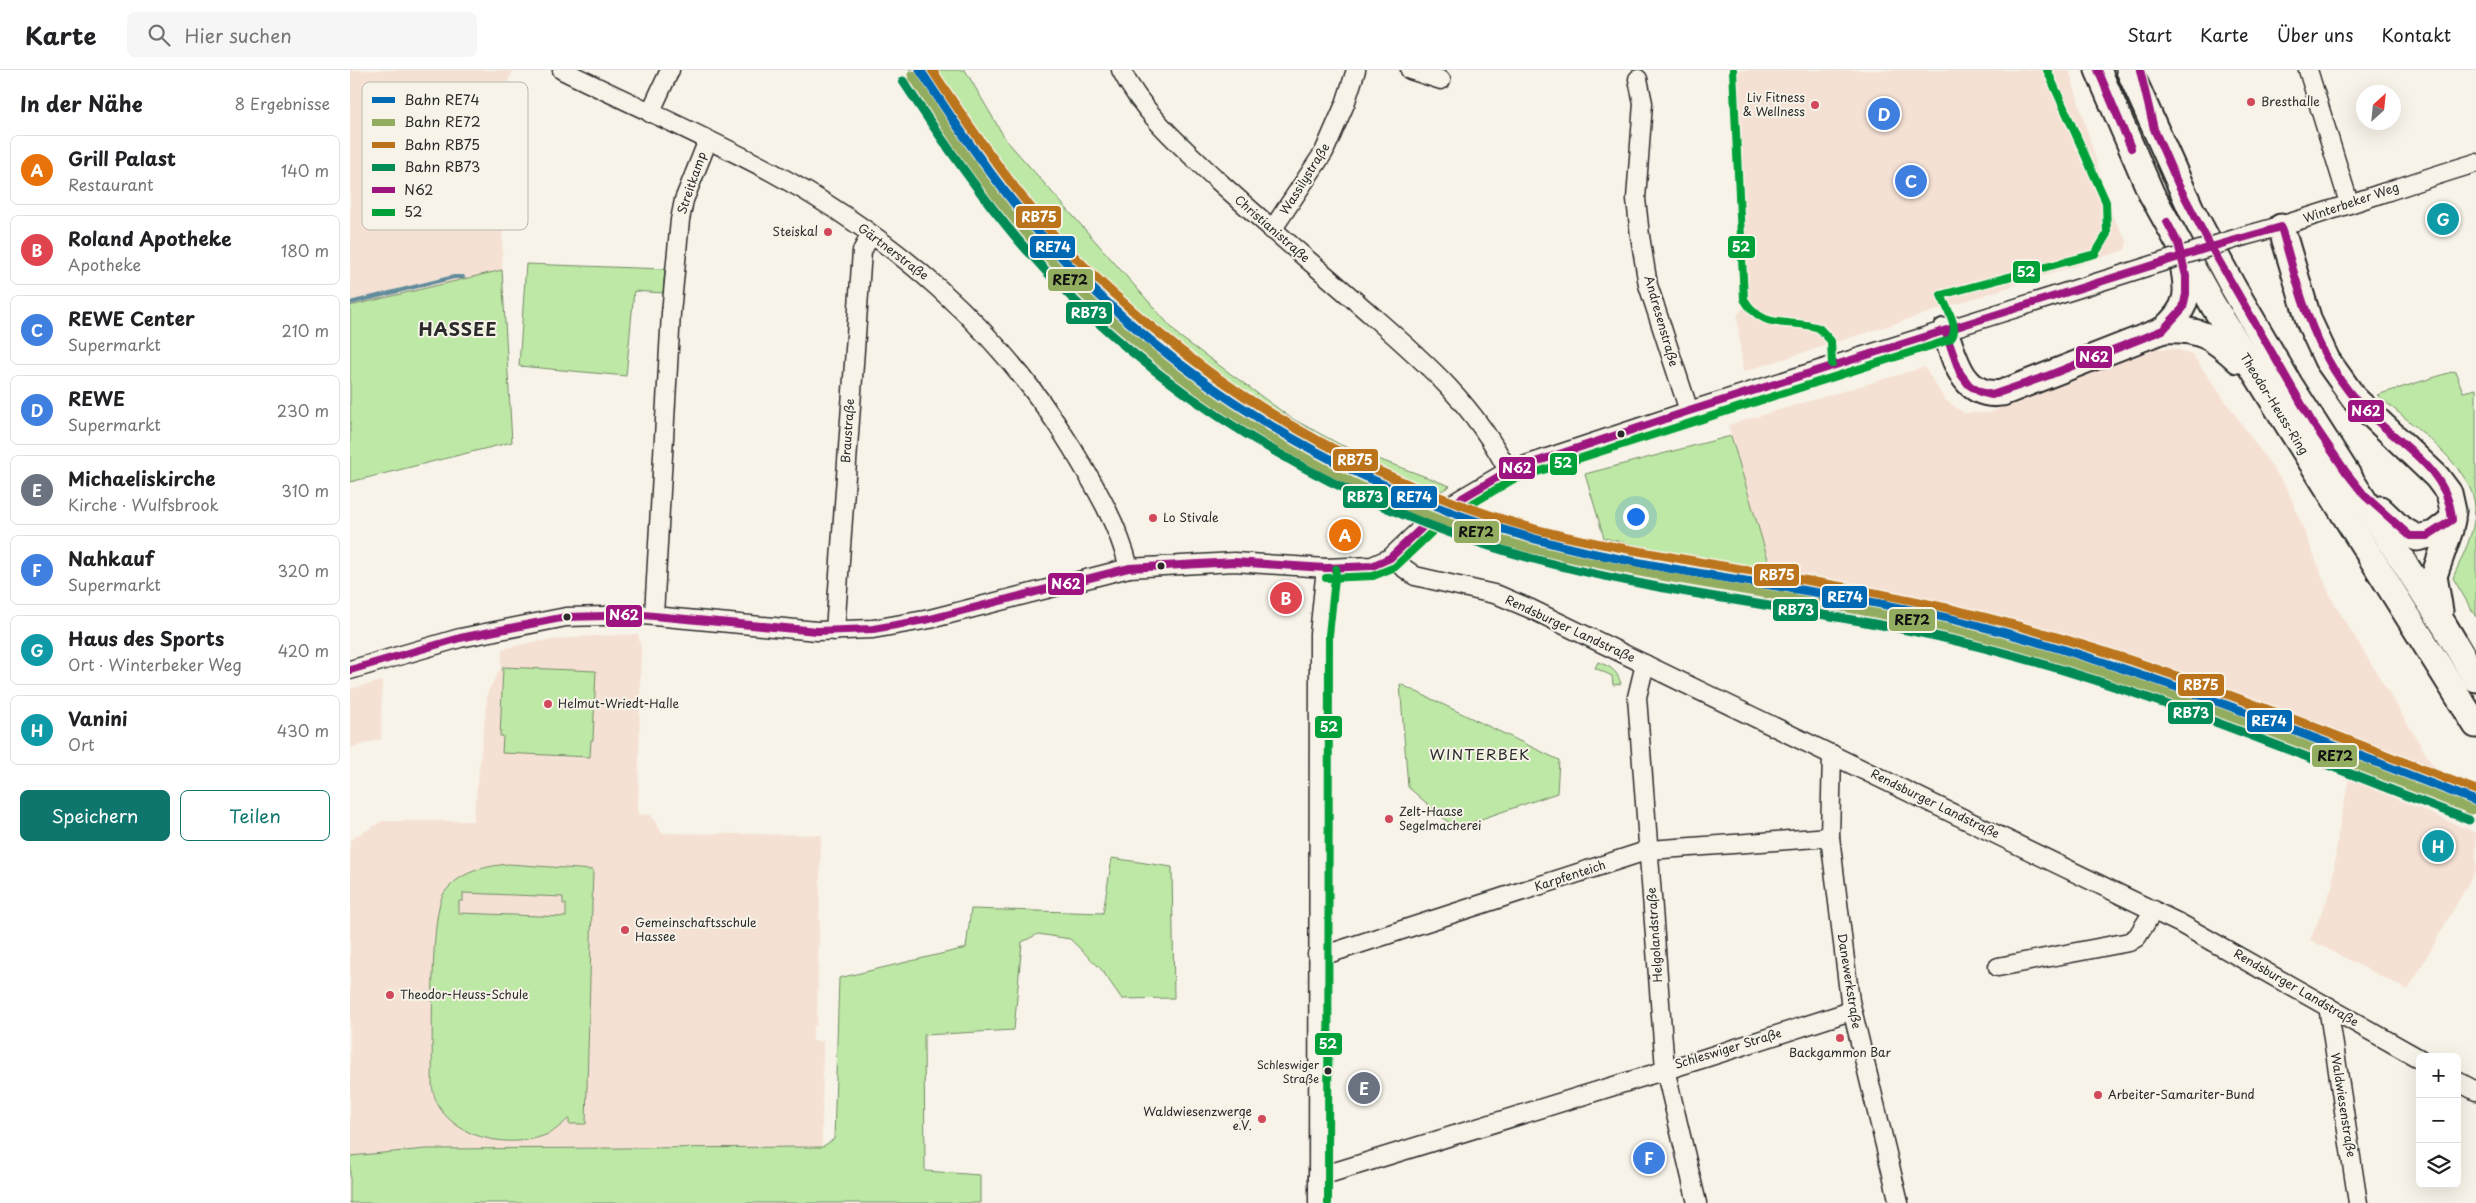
<!DOCTYPE html>
<html lang="de">
<head>
<meta charset="utf-8">
<style>
	:root { --surface:#fff; --page:#f6f6f6; --text:#202124; --muted:#757577; --line:#e0e0e0; --accent:#0f766e }
	body { margin:0; font-family:"Playpen Sans",sans-serif; background:var(--page); color:var(--text) }
	.controls { position:absolute; right:15px; bottom:15px; display:grid; overflow:hidden; border-radius:8px; box-shadow:0 5px 20px #0002 }
	.controls button { width:45px; height:45px; display:grid; place-items:center; padding:0; border:0; border-bottom:1px solid var(--line); background:var(--surface); color:var(--text); font:25px sans-serif }
	.compass { position:absolute; left:2006px; top:15px; width:45px; height:45px; border-radius:50%; background:var(--surface); box-shadow:0 5px 20px #0002; rotate:27deg }
	.you { position:absolute; left:1285px; top:446px; width:18px; height:18px; margin:-12px; border:4px solid #fff; border-radius:50%; background:#1a73e8; box-shadow:0 0 0 8px #1a73e833 }
	.badge { display:grid; place-items:center; width:32px; height:32px; border-radius:50%; background:var(--accent); color:#fff; font-size:16px; font-weight:700 }
	.pin { position:absolute; translate:-50% -50%; border:2px solid #fff; box-shadow:0 1px 5px #0006 }
	.list { margin:0; padding:0; list-style:none }
	h2 { display:flex; justify-content:space-between; align-items:center; height:65px; margin:0; padding:0 20px; font-size:21px }
	h2 small { font-size:16px; font-weight:400; color:var(--muted) }
	.list li { display:grid; grid-template-columns:32px 1fr auto; gap:15px; align-items:center; box-sizing:border-box; height:70px; margin:0 10px 10px; padding:0 10px; border:1px solid var(--line); border-radius:8px }
	.list b { display:block; font-size:19px; white-space:nowrap }
	.list p { margin:0; font-size:16px; white-space:nowrap; color:var(--muted) }
	.list em { font-size:16px; font-style:normal; color:var(--muted) }
	.actions { display:flex; gap:10px; padding:15px 20px }
	.actions a { flex:1; padding:11px 0; border:1px solid var(--accent); border-radius:8px; text-align:center; font-size:18px; color:var(--accent) }
	.actions .main { background:var(--accent); color:#fff }
	.icon { flex:none; width:28px; height:28px; fill:none; stroke:currentColor; stroke-width:2; stroke-linecap:round; stroke-linejoin:round }
	.map { position:relative; flex:none; width:2126px; height:1133px; overflow:hidden }
	header { display:flex; align-items:center; gap:30px; box-sizing:border-box; height:70px; padding:0 25px; background:var(--surface); border-bottom:1px solid var(--line) }
	header strong { font-size:24px }
	nav { display:flex; gap:28px; margin-inline-start:auto; font-size:18px }
	.search { width:350px; height:45px; background:var(--page); display:flex; align-items:center; gap:12px; box-sizing:border-box; padding:0 18px; border-radius:8px; color:var(--muted); font-size:19px }
	main { display:flex }
	aside { flex:1; background:var(--surface) }
	.map>svg:first-child { display:block }
</style>
</head>
<body>
<header>
<strong>Karte</strong>
<div class="search"><svg class="icon" aria-label="search" viewBox="0 0 24 24"><circle cx="10" cy="10" r="6"/><path d="M15 15l6 6"/></svg>Hier suchen</div>
<nav><a>Start</a><a>Karte</a><a>Über uns</a><a>Kontakt</a></nav>
</header>
<main>
<aside>
<h2>In der Nähe<small>8 Ergebnisse</small></h2>
<ul class="list">
<li><span class="badge" style="background:#e8710a">A</span><div><b>Grill Palast</b><p>Restaurant</p></div><em>140 m</em></li>
<li><span class="badge" style="background:#e0444e">B</span><div><b>Roland Apotheke</b><p>Apotheke</p></div><em>180 m</em></li>
<li><span class="badge" style="background:#3f7fe0">C</span><div><b>REWE Center</b><p>Supermarkt</p></div><em>210 m</em></li>
<li><span class="badge" style="background:#3f7fe0">D</span><div><b>REWE</b><p>Supermarkt</p></div><em>230 m</em></li>
<li><span class="badge" style="background:#6b7280">E</span><div><b>Michaeliskirche</b><p>Kirche · Wulfsbrook</p></div><em>310 m</em></li>
<li><span class="badge" style="background:#3f7fe0">F</span><div><b>Nahkauf</b><p>Supermarkt</p></div><em>320 m</em></li>
<li><span class="badge" style="background:#0f9aa8">G</span><div><b>Haus des Sports</b><p>Ort · Winterbeker Weg</p></div><em>420 m</em></li>
<li><span class="badge" style="background:#0f9aa8">H</span><div><b>Vanini</b><p>Ort</p></div><em>430 m</em></li>
</ul>
<div class="actions"><a class="main">Speichern</a><a>Teilen</a></div>
</aside>
<div class="map">
<svg width="2126" height="1133" viewBox="0 0 2126 1133">
	<rect width="100%" height="100%" fill="#f7f3e8"/>
	<filter id="ink" filterUnits="userSpaceOnUse"><feTurbulence type="fractalNoise" baseFrequency=".02" numOctaves="2"/><feDisplacementMap in="SourceGraphic" scale="10" xChannelSelector="R" yChannelSelector="G"/><feConvolveMatrix kernelMatrix="1 2 1 2 8 2 1 2 1" color-interpolation-filters="sRGB"/></filter>
	<g filter="url(#ink)">
		<g fill="#f5e1d4">
			<polygon points="0,0 163,0 125,91 153,147 152,200 0,236"/>
			<polygon points="1387,0 1719,0 1763,147 1777,171 1775,180 1393,302 1387,246 1395,235 1391,200"/>
			<polygon points="1805,278 1826,279 1842,284 1937,418 1981,528 2087,702 1715,569 1558,530 1423,506 1378,355 1575,297 1594,329 1614,343 1639,343"/>
			<polygon points="288,564 291,579 288,744 301,745 312,763 471,765 467,955 463,957 463,971 473,971 472,1077 76,1079 0,1086 0,770 32,751 123,751 138,621 151,598 152,579 183,572 227,567"/>
			<polygon points="32,611 31,669 0,678 0,619"/>
			<polygon points="1999,708 2126,763 2126,800 2058,920 1960,870 1982,817 1988,764"/>
		</g>
		<g fill="#bee8a5" stroke="#748a68" fill-rule="evenodd">
			<polygon points="581,0 615,0 656,70 829,266 941,348 991,375 1100,416 1079,428 966,374 877,322 803,258 748,211 723,180 700,160 628,72"/>
			<polygon points="176,194 315,199 313,223 284,221 276,306 169,296"/>
			<polygon points="152,200 162,372 0,412 0,236"/>
			<path d="M2105,301L2113,322L2126,319V547L2103,508C2112,486 2125,464 2125,439C2125,397 2056,350 2027,325Z"/>
			<polygon points="1381,366 1423,506 1254,468 1235,404"/>
			<path d="M1248,592C1261,597 1267,600 1271,614L1263,615L1262,606L1245,598Z"/>
			<polygon points="153,597 246,601 243,670 241,670 240,687 152,683 153,666 150,666"/>
			<polygon points="1050,614 1209,690 1207,723 1105,758 1058,717"/>
			<polygon points="762,788 822,797 824,928 772,929 751,899 720,869 688,864 672,872 664,960 574,965 575,1101 630,1105 630,1133 0,1133 0,1086 76,1079 472,1077 484,1069 489,908 616,878 621,839 753,843"/>
			<path d="M159,794L243,800L236,1054H219V1048C210,1057 201,1064 190,1067C150,1080 86,1063 82,1014C83,979 79,845 94,823C109,802 135,796 159,794ZM113,823L213,827V834H216V847L109,843V831H113Z"/>
		</g>
		<g fill="none" stroke-linecap="round" stroke-linejoin="round">
			<polyline stroke="#628c9c" stroke-width="4" points="0,233 104,207 113,207"/>
			<g stroke="#2b2b2b" stroke-width="21">
				<g id="minor">
					<path d="M212,0C281,34 352,65 420,101C542,166 650,259 722,378C745,416 769,456 779,498"/>
					<path d="M771,0C793,43 830,75 865,108C913,152 962,193 1011,236C1067,285 1124,332 1158,401"/>
					<polyline points="1060,0 1091,10"/>
					<polyline points="1958,0 1999,133"/>
					<polyline points="1288,9 1293,33 1286,129 1290,166 1298,215 1339,341"/>
					<polyline points="300,43 320,0"/>
					<polyline points="922,160 974,82 995,34 1006,0"/>
					<path d="M1894,166C1972,146 2048,116 2126,93"/>
					<polyline points="1102,434 1158,401 1339,341 1809,193"/>
					<polyline points="1040,488 1065,506 1148,525 1181,539 1831,854 2070,989"/>
					<polyline points="304,545 321,243 330,150 334,130 358,70"/>
					<polyline points="485,561 512,181 521,164"/>
					<polyline points="1295,594 1287,627 1315,999 1347,1133"/>
					<polyline points="0,600 110,568 216,547 293,545 467,561 523,559 580,549 779,498 884,492 976,498 1022,496 1040,488 1079,451"/>
					<polyline points="1482,684 1480,767 1500,931 1549,1133"/>
					<polyline points="967,884 981,883 1299,780 1480,767"/>
					<polyline points="1648,897 1779,872 1787,867 1804,840"/>
					<polyline points="1978,936 2008,1133"/>
					<polyline points="2107,1011 2126,1021"/>
					<polyline points="968,1107 1355,988 1501,941"/>
					<polyline points="968,1133 969,564 976,498"/>
				</g>
			</g>
			<g stroke="#2b2b2b" stroke-width="29">
				<g id="highway">
					<polyline points="1748,0 1801,123 1863,235 2126,655"/>
					<polyline points="1779,0 1841,139 1883,217 1940,315 2094,555 2126,609"/>
					<polyline points="1931,157 1959,251 1977,290 2004,328 2087,407 2099,423 2103,441 2100,460 2084,506 2090,541"/>
					<path d="M1813,260C1849,258 1862,266 1888,290"/>
					<path d="M1595,261C1605,289 1613,329 1652,323L1813,260C1840,237 1839,222 1832,190"/>
					<polyline points="2030,439 2051,459 2067,468 2084,464 2102,450"/>
				</g>
			</g>
			<use href="#minor" stroke="#f7f3e8" stroke-width="18"/>
			<use href="#highway" stroke="#f7f3e8" stroke-width="25"/>
			<path stroke="#2b2b2b" stroke-width="4" d="M561,0C695,232 925,412 1186,477C1337,515 1493,529 1644,568C1722,588 1798,617 1874,645C1958,676 2042,708 2126,739"/>
			<g stroke="#2b2b2b" stroke-width="21" stroke-linecap="butt">
				<g id="minor-bridge">
					<polyline points="1809,193 1894,166"/>
					<polyline points="1079,451 1102,434"/>
				</g>
			</g>
			<use href="#minor-bridge" stroke="#f7f3e8" stroke-width="18"/>
			<g stroke="#f7f3e8" stroke-width="11">
				<g id="bus-1">
					<polyline points="1748,0 1781,78"/>
					<polyline points="1790,0 1804,59 1828,114 1861,177"/>
					<path d="M1931,157C1945,206 1957,257 1984,300C1993,315 2005,330 2017,342C2050,374 2099,400 2102,450L2077,466H2060L2015,426L1996,402L1962,352L1861,177Z"/>
					<polyline points="1595,261 1610,303 1619,315 1630,322 1642,325 1697,306 1813,260 1833,238 1836,224 1836,206 1828,173 1817,152"/>
					<polyline points="0,600 110,568 216,547 293,545 467,561 523,559 580,549 779,498 884,492 976,498 1022,496 1040,488 1079,451 1102,434 1158,401 1339,341 1861,177"/>
				</g>
			</g>
			<g stroke="#f7f3e8" stroke-width="11">
				<g id="bus-2">
					<path d="M1383,0L1394,229C1413,262 1440,248 1469,258L1481,271L1482,294"/>
					<path d="M976,508L1023,506L1045,497L1085,459L1108,442L1162,410L1599,270C1612,261 1596,237 1591,225L1745,184L1757,164L1756,132L1697,0"/>
					<polyline points="978,1133 979,565 986,499"/>
				</g>
			</g>
			<use href="#bus-1" stroke="#9d1380" stroke-width="8"/>
			<use href="#bus-2" stroke="#00a138" stroke-width="8"/>
			<g stroke="#f7f3e8" stroke-width="12">
				<path id="rail-1" d="M570,0C606,55 642,109 685,158C815,308 994,417 1185,469C1328,508 1478,517 1622,554C1795,598 1960,667 2126,731"/>
			</g>
			<g stroke="#f7f3e8" stroke-width="12">
				<path id="rail-2" d="M562,5C598,61 634,115 677,164C807,315 994,431 1187,480C1328,515 1475,528 1617,563C1790,606 1956,676 2122,740"/>
			</g>
			<g stroke="#f7f3e8" stroke-width="12">
				<path id="rail-3" d="M582,0C616,52 651,102 691,150C723,188 761,222 798,254C913,351 1041,418 1185,459C1233,472 1283,480 1332,489C1428,506 1524,520 1618,543C1792,585 1959,656 2126,720"/>
			</g>
			<g stroke="#f7f3e8" stroke-width="12">
				<path id="rail-4" d="M553,11C589,66 626,120 669,171C800,324 986,435 1180,488C1321,527 1469,538 1611,572C1785,614 1952,686 2119,750"/>
			</g>
			<use href="#rail-1" stroke="#0069b4" stroke-width="9"/>
			<use href="#rail-2" stroke="#93ad60" stroke-width="9"/>
			<use href="#rail-3" stroke="#bb741b" stroke-width="9"/>
			<use href="#rail-4" stroke="#008b57" stroke-width="9"/>
		</g>
	</g>
	<g fill="#d1495b" stroke="#f7f3e8" stroke-width="2">
		<circle cx="1901" cy="32" r="5"/>
		<circle cx="1465" cy="35" r="5"/>
		<circle cx="478" cy="162" r="5"/>
		<circle cx="803" cy="448" r="5"/>
		<circle cx="198" cy="634" r="5"/>
		<circle cx="1039" cy="749" r="5"/>
		<circle cx="275" cy="860" r="5"/>
		<circle cx="40" cy="925" r="5"/>
		<circle cx="1490" cy="968" r="5"/>
		<circle cx="1748" cy="1025" r="5"/>
		<circle cx="912" cy="1049" r="5"/>
	</g>
	<g fill="#2b2b2b" stroke="#f7f3e8" stroke-width="2">
		<circle cx="1271" cy="364" r="4.5"/>
		<circle cx="811" cy="496" r="4.5"/>
		<circle cx="217" cy="547" r="4.5"/>
		<circle cx="978" cy="1001" r="4.5"/>
	</g>
	<g text-anchor="middle" stroke-width="4" stroke-linejoin="round" paint-order="stroke">
		<g font-size="11" fill="#2b2b2b" stroke="#f7f3e8" text-anchor="end">
			<text x="969" y="999">Schleswiger<tspan x="969" dy="14">Straße</tspan></text>
		</g>
		<g font-size="12" fill="#2b2b2b" stroke="#f7f3e8" text-anchor="start">
			<text x="1455" y="32" text-anchor="end">Liv Fitness<tspan x="1455" dy="14">&amp; Wellness</tspan></text>
			<text x="1911" y="36">Bresthalle</text>
			<text x="468" y="166" text-anchor="end">Steiskal</text>
			<text x="813" y="452">Lo Stivale</text>
			<text x="208" y="638">Helmut-Wriedt-Halle</text>
			<text x="1049" y="746">Zelt-Haase<tspan x="1049" dy="14">Segelmacherei</tspan></text>
			<text x="285" y="857">Gemeinschaftsschule<tspan x="285" dy="14">Hassee</tspan></text>
			<text x="50" y="929">Theodor-Heuss-Schule</text>
			<text x="1490" y="987" text-anchor="middle">Backgammon Bar</text>
			<text x="1758" y="1029">Arbeiter-Samariter-Bund</text>
			<text x="902" y="1046" text-anchor="end">Waldwiesenzwerge<tspan x="902" dy="14">e.V.</tspan></text>
		</g>
		<g font-size="12" fill="#2b2b2b" stroke="#f7f3e8">
			<text transform="translate(955 109) rotate(-58)" y="4">Wassilystraße</text>
			<text transform="translate(342 113) rotate(-71)" y="4">Streitkamp</text>
			<text transform="translate(2001 133) rotate(-19)" y="4">Winterbeker Weg</text>
			<text transform="translate(922 159) rotate(41)" y="4">Christianistraße</text>
			<text transform="translate(543 182) rotate(37)" y="4">Gärtnerstraße</text>
			<text transform="translate(1311 251) rotate(74)" y="4">Andresenstraße</text>
			<text transform="translate(1924 334) rotate(58)" y="4">Theodor-Heuss-Ring</text>
			<text transform="translate(498 361) rotate(-86)" y="4">Braustraße</text>
			<text transform="translate(1220 559) rotate(25)" y="4">Rendsburger Landstraße</text>
			<text transform="translate(1585 734) rotate(26)" y="4">Rendsburger Landstraße</text>
			<text transform="translate(1220 806) rotate(-18)" y="4">Karpfenteich</text>
			<text transform="translate(1305 865) rotate(-94)" y="4">Helgolandstraße</text>
			<text transform="translate(1499 911) rotate(81)" y="4">Danewerkstraße</text>
			<text transform="translate(1946 918) rotate(30)" y="4">Rendsburger Landstraße</text>
			<text transform="translate(1378 979) rotate(-17)" y="4">Schleswiger Straße</text>
			<text transform="translate(1993 1035) rotate(81)" y="4">Waldwiesenstraße</text>
		</g>
		<g font-size="15" letter-spacing="1" fill="#2b2b2b" stroke="#f7f3e8">
			<text x="1130" y="690">WINTERBEK</text>
		</g>
		<g font-size="18" font-weight="bold" letter-spacing="1" fill="#2b2b2b" stroke="#f7f3e8">
			<text x="108" y="266">HASSEE</text>
		</g>
	</g>
	<rect x="12" y="12" width="166" height="148" rx="8" fill="#f7f3e8" stroke="#bab7af" stroke-width="1"/>
	<rect x="22" y="27" width="23" height="6" fill="#0069b4"/>
	<rect x="22" y="49" width="23" height="7" fill="#93ad60"/>
	<rect x="22" y="72" width="23" height="6" fill="#bb741b"/>
	<rect x="22" y="94" width="23" height="7" fill="#008b57"/>
	<rect x="22" y="117" width="23" height="6" fill="#9d1380"/>
	<rect x="22" y="139" width="23" height="7" fill="#00a138"/>
	<g font-size="14" fill="#2b2b2b">
		<text x="54" y="35">Bahn RE74</text>
		<text x="54" y="57">Bahn RE72</text>
		<text x="54" y="80">Bahn RB75</text>
		<text x="54" y="102">Bahn RB73</text>
		<text x="54" y="125">N62</text>
		<text x="54" y="147">52</text>
	</g>
	<g stroke="#f7f3e8" stroke-width="2">
		<rect x="665" y="135" width="47" height="24" rx="5" fill="#bb741b"/>
		<rect x="1377" y="165" width="29" height="24" rx="5" fill="#00a138"/>
		<rect x="679" y="165" width="47" height="24" rx="5" fill="#0069b4"/>
		<rect x="1662" y="190" width="29" height="24" rx="5" fill="#00a138"/>
		<rect x="697" y="198" width="47" height="24" rx="5" fill="#93ad60"/>
		<rect x="715" y="231" width="48" height="24" rx="5" fill="#008b57"/>
		<rect x="1725" y="275" width="38" height="24" rx="5" fill="#9d1380"/>
		<rect x="1997" y="329" width="38" height="24" rx="5" fill="#9d1380"/>
		<rect x="982" y="378" width="47" height="24" rx="5" fill="#bb741b"/>
		<rect x="1199" y="382" width="29" height="24" rx="5" fill="#00a138"/>
		<rect x="1148" y="386" width="38" height="24" rx="5" fill="#9d1380"/>
		<rect x="1040" y="415" width="48" height="24" rx="5" fill="#0069b4"/>
		<rect x="992" y="415" width="47" height="24" rx="5" fill="#008b57"/>
		<rect x="1103" y="450" width="47" height="24" rx="5" fill="#93ad60"/>
		<rect x="1403" y="493" width="47" height="24" rx="5" fill="#bb741b"/>
		<rect x="697" y="502" width="38" height="24" rx="5" fill="#9d1380"/>
		<rect x="1471" y="515" width="47" height="24" rx="5" fill="#0069b4"/>
		<rect x="1422" y="528" width="47" height="24" rx="5" fill="#008b57"/>
		<rect x="255" y="534" width="38" height="24" rx="5" fill="#9d1380"/>
		<rect x="1538" y="538" width="48" height="24" rx="5" fill="#93ad60"/>
		<rect x="1827" y="603" width="48" height="24" rx="5" fill="#bb741b"/>
		<rect x="1817" y="631" width="47" height="24" rx="5" fill="#008b57"/>
		<rect x="1896" y="639" width="47" height="24" rx="5" fill="#0069b4"/>
		<rect x="964" y="645" width="29" height="24" rx="5" fill="#00a138"/>
		<rect x="1961" y="674" width="47" height="24" rx="5" fill="#93ad60"/>
		<rect x="964" y="962" width="29" height="24" rx="5" fill="#00a138"/>
	</g>
	<g font-size="14" text-anchor="middle" font-weight="bold" fill="#fff">
		<text x="689" y="152">RB75</text>
		<text x="1391" y="182">52</text>
		<text x="703" y="182">RE74</text>
		<text x="1676" y="207">52</text>
		<text x="739" y="248">RB73</text>
		<text x="1744" y="292">N62</text>
		<text x="2016" y="346">N62</text>
		<text x="1005" y="395">RB75</text>
		<text x="1213" y="398">52</text>
		<text x="1167" y="403">N62</text>
		<text x="1064" y="432">RE74</text>
		<text x="1015" y="432">RB73</text>
		<text x="1427" y="510">RB75</text>
		<text x="716" y="519">N62</text>
		<text x="1495" y="532">RE74</text>
		<text x="1446" y="545">RB73</text>
		<text x="274" y="550">N62</text>
		<text x="1851" y="620">RB75</text>
		<text x="1841" y="648">RB73</text>
		<text x="1919" y="656">RE74</text>
		<text x="979" y="662">52</text>
		<text x="978" y="979">52</text>
	</g>
	<g font-size="14" text-anchor="middle" font-weight="bold" fill="#111">
		<text x="720" y="215">RE72</text>
		<text x="1126" y="467">RE72</text>
		<text x="1562" y="555">RE72</text>
		<text x="1985" y="691">RE72</text>
	</g>
</svg>
<div class="controls">
<button>+</button>
<button>−</button>
<button><svg class="icon" aria-label="layers" viewBox="0 0 24 24"><path d="M12 4l9 5-9 5-9-5zM3 14l9 5 9-5"/></svg></button>
</div>
<svg class="compass" viewBox="-18 -18 36 36"><path d="M0-13l5 13h-10z" fill="#e53935"/><path d="M0 13l5-13h-10z" fill="#757577"/></svg>
<div class="you"></div>
<div class="pin badge" style="left:995px;top:465px;background:#e8710a">A</div>
<div class="pin badge" style="left:936px;top:528px;background:#e0444e">B</div>
<div class="pin badge" style="left:1561px;top:111px;background:#3f7fe0">C</div>
<div class="pin badge" style="left:1534px;top:44px;background:#3f7fe0">D</div>
<div class="pin badge" style="left:1014px;top:1018px;background:#6b7280">E</div>
<div class="pin badge" style="left:1299px;top:1088px;background:#3f7fe0">F</div>
<div class="pin badge" style="left:2093px;top:149px;background:#0f9aa8">G</div>
<div class="pin badge" style="left:2088px;top:776px;background:#0f9aa8">H</div>
</div>
</main>
</body>
</html>
